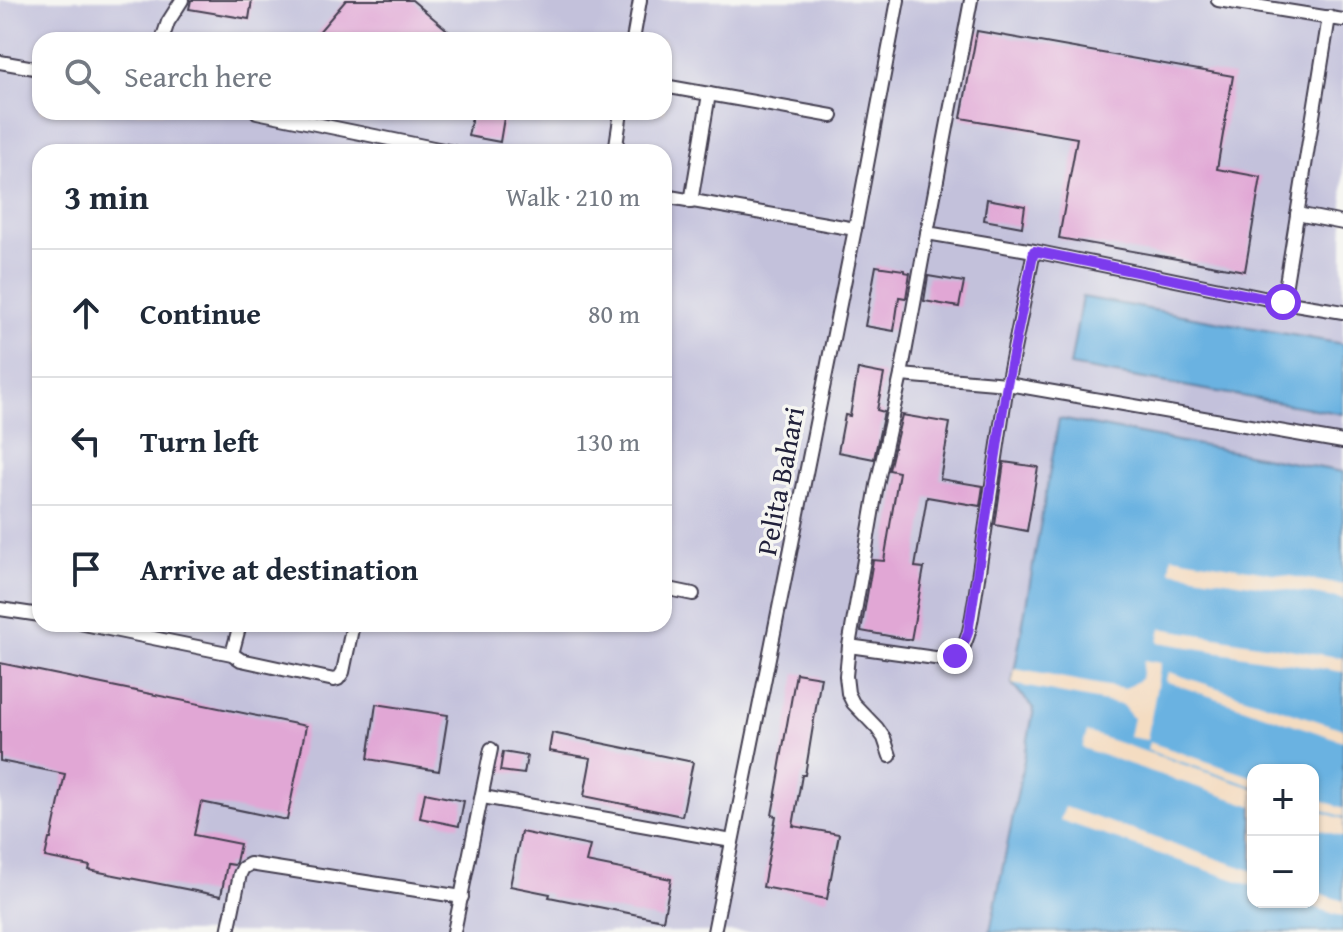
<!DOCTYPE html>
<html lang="en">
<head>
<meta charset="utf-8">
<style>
	:root { --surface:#fff; --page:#f6f6f7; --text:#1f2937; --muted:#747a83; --line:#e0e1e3 }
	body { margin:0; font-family:"Gentium Book Plus",serif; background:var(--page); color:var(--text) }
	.controls { position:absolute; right:24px; bottom:24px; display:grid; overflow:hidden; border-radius:16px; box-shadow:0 2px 6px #0004 }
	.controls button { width:72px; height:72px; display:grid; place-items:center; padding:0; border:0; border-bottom:2px solid var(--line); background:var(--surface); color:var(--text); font:40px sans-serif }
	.stop { position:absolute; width:24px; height:24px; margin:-18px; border:6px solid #7c3aed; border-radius:50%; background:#fff }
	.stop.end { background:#7c3aed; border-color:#fff; box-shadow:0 2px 8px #0008 }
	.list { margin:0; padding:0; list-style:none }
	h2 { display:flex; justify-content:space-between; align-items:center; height:104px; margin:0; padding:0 32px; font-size:34px }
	h2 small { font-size:26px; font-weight:400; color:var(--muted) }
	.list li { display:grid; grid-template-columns:52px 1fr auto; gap:24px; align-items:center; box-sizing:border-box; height:128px; padding:0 32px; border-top:2px solid var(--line) }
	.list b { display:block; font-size:30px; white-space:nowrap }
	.list em { font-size:26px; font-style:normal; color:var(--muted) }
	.icon { flex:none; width:44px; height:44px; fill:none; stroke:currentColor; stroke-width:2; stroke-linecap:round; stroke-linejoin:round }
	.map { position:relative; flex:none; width:1343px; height:932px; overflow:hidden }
	.search { position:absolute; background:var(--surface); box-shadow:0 2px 6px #0004; left:32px; top:32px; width:640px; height:88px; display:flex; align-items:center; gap:20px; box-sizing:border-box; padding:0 28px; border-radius:24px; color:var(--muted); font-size:30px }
	.panel { position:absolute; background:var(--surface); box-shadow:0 2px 6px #0004; left:32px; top:144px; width:640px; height:488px; border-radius:24px }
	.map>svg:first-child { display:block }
</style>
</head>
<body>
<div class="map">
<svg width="1343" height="932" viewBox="0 0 1343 932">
	<rect width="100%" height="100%" fill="#f6f6f2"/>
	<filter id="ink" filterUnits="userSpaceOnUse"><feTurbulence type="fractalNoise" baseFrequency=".0125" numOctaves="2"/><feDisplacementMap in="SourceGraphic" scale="16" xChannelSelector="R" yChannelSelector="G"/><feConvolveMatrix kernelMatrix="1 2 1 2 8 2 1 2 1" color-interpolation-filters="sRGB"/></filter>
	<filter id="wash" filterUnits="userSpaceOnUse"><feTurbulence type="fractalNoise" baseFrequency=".006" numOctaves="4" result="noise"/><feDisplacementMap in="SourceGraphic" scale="32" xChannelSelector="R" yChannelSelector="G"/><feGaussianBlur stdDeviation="1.8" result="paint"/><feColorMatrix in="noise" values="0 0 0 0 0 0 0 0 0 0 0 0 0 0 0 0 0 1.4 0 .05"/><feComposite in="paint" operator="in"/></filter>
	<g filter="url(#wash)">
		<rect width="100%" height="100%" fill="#f4dcc1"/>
		<path fill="#c3c1db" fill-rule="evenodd" d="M0,0H1343V472L1059,419L1012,684L1034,709L990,932H0ZM40,40H664V112H40ZM40,152H664V624H40Z"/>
		<g fill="#6ab2e1" stroke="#466a8e" stroke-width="2" fill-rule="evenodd">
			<polygon points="1082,297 1343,344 1343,414 1070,366"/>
			<path d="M1059,419L1343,472V932H990L1034,709L1012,684ZM1253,770H1313V902H1253Z"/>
		</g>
		<g fill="#f4dcc1">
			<polygon points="1172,556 1343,585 1343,599 1170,571"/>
			<polygon points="1161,628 1343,658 1343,672 1158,642"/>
			<polygon points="1144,660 1161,663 1147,740 1129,737 1133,718 1122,705 1012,684 1015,669 1124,689 1141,679"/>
			<polygon points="1169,672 1343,729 1343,741 1165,681"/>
			<polygon points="1087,732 1253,788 1253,806 1082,748"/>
			<polygon points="1149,742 1253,777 1253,786 1147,750"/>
			<polygon points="1313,797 1343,808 1343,817 1313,806"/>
			<polygon points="1065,807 1253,871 1253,886 1060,820"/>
			<polygon points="1313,809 1343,819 1343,837 1313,827"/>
			<polygon points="1313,891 1343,901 1343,917 1300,902 1313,902"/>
		</g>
		<g id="blocks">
			<g fill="#e1a7d5">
				<polygon points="191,0 252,0 249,19 189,9"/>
				<polygon points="346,0 412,0 459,40 312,40"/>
				<polygon points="977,31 1233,76 1217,169 1261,177 1245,271 1059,238 1077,138 961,118"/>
				<polygon points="473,112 505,112 500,142 468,136"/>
				<polygon points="987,199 1025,206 1022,227 984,220"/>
				<polygon points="876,266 904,270 904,272 910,273 906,298 899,297 894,331 865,326"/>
				<polygon points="928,276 964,282 959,307 924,301"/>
				<polygon points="858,369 884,374 877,410 884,412 874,459 838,452 845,415 850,416"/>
				<polygon points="902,415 950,423 940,479 983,486 980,506 927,497 915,567 924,568 911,640 861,631 873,560 884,561 899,472 889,470"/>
				<polygon points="1004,462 1038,467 1027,531 995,525"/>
				<polygon points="0,663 306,726 287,820 201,802 194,835 240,844 236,862 234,865 227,864 221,896 89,870 90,866 45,857 49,839 51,839 65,774 0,761"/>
				<polygon points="796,673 821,677 805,775 802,775 793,826 839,834 827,899 763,887 776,816 772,815 780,771 779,770"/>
				<polygon points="376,704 448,715 439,771 368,759"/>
				<polygon points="552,733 693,762 682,816 584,796 591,758 549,751"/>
				<polygon points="503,752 527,756 524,774 500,771"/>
				<polygon points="425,793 464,801 459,826 420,818"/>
				<polygon points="521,832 590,846 586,862 671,879 663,920 549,897 550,894 510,886"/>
			</g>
		</g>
	</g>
	<g filter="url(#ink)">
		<use href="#blocks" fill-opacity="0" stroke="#423e4f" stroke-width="2"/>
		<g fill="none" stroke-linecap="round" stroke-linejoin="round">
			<g stroke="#423e4f" stroke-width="16">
				<g id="service">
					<polyline points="971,0 927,233 1034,251 1283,302 1343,312"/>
					<polyline points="1218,0 1343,20"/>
					<polyline points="162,40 168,22 182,0"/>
					<polyline points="633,40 640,0"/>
					<polyline points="0,62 40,69"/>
					<polyline points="664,86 709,94 691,202"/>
					<polyline points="709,94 832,116"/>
					<polyline points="257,112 453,152"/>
					<polyline points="615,152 621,112"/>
					<polyline points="664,196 855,229"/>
					<polyline points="1297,214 1343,223"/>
					<polyline points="1283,302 1329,17"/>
					<polyline points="901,375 1007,384 1343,442"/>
					<polyline points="664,588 693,594"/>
					<polyline points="0,609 40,615"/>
					<polyline points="84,624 232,654 241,660 334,680 338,679 343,672 353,624"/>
					<path d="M849,646L942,659C946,658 951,658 955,656C970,647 972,613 975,598L1007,384L1034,251"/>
					<polyline points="232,654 240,624"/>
					<polyline points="890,756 884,738 877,728 853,703 848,693 846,676 849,646 877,485 901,375 927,233"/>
					<polyline points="483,797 732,841"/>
					<polyline points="228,932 240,874 243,868 250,864 462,897"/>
					<polyline points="454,932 491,749"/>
					<polyline points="714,932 855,229 898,0"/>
				</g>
			</g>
			<use href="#service" stroke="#fff" stroke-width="12"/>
		</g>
	</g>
	<g fill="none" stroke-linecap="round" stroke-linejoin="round" filter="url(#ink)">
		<polyline stroke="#7c3aed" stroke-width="10" points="955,656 963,646 968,633 1007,384 1034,251 1283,302"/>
	</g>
	<g text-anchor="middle" stroke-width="7" stroke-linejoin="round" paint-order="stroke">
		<g font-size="28" fill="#22223b" stroke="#f6f6f2">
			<text transform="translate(780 481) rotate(-79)" y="10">Pelita Bahari</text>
		</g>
	</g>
</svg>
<div class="controls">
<button>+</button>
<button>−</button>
</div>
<div class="stop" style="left:1283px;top:302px"></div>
<div class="stop end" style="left:955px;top:656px"></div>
<div class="search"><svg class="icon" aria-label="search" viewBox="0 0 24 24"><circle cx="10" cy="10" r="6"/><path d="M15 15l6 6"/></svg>Search here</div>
<section class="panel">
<h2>3 min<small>Walk · 210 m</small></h2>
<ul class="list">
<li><svg class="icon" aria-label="ahead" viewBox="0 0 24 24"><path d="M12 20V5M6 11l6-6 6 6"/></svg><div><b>Continue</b></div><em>80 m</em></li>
<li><svg class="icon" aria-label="left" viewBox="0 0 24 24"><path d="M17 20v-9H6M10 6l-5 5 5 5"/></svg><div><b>Turn left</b></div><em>130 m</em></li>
<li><svg class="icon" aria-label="arrive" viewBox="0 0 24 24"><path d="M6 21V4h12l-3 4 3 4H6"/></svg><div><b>Arrive at destination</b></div></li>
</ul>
</section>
</div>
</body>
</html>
